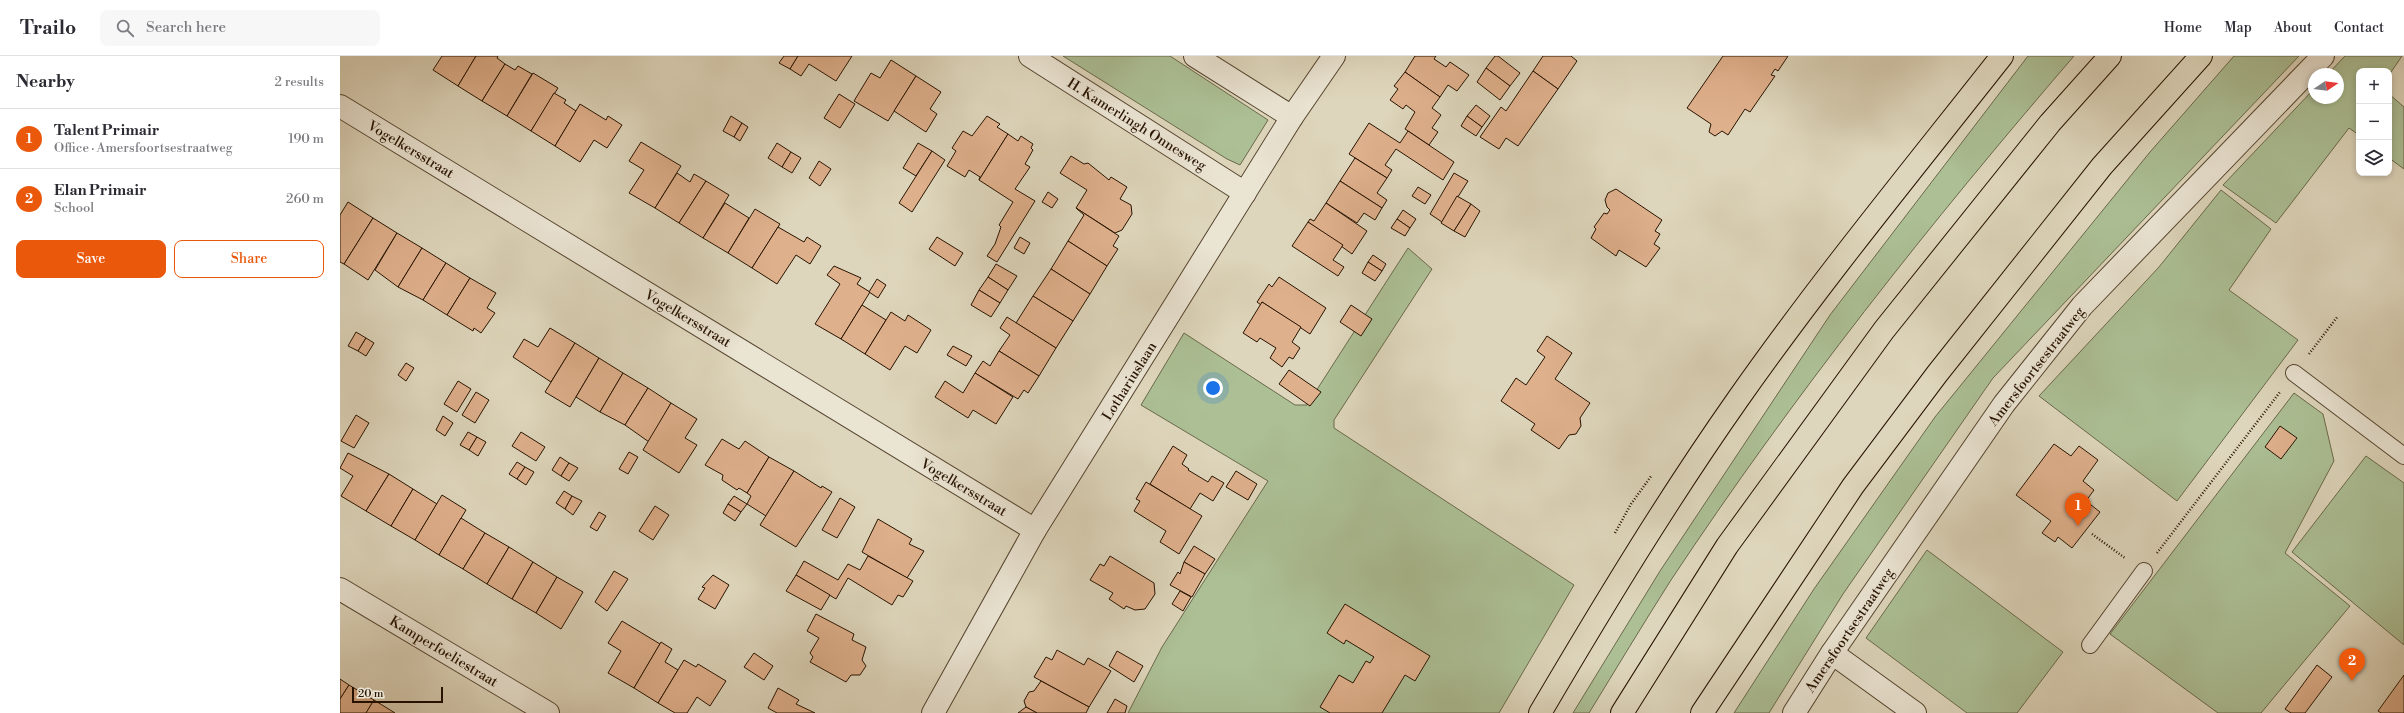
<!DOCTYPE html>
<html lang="en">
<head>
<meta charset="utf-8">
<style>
	:root { --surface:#fff; --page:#f7f7f7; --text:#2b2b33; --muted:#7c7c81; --line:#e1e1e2; --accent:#ea580c }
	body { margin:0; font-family:"Libre Bodoni",serif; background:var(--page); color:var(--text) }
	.controls { position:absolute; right:12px; top:12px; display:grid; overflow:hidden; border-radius:8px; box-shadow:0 2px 6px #0003 }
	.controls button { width:36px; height:36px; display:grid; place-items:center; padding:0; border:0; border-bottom:1px solid var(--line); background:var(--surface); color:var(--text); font:20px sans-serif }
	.compass { position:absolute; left:1968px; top:12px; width:36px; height:36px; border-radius:50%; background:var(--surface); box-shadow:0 2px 6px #0003; rotate:77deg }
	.scale { position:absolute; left:12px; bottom:10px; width:91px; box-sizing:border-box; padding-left:4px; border:2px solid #271300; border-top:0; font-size:11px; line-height:14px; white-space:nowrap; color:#271300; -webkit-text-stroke:3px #eae4d3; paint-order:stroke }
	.you { position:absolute; left:873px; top:332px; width:14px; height:14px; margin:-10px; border:3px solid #fff; border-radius:50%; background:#1a73e8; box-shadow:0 0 0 6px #1a73e833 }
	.badge { display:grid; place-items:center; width:26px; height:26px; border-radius:50%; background:var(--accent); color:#fff; font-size:13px; font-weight:700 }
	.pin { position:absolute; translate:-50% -33px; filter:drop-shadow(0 1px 2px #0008) }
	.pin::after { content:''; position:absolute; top:21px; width:14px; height:12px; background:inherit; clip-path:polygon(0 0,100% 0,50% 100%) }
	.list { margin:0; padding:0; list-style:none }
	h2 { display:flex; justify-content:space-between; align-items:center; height:52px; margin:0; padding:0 16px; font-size:17px }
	h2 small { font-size:13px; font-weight:400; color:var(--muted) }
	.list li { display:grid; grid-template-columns:26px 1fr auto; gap:12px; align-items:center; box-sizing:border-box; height:60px; padding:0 16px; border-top:1px solid var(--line) }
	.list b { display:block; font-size:15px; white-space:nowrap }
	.list p { margin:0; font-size:13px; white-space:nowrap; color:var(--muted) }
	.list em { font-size:13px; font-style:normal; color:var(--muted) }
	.actions { display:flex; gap:8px; padding:12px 16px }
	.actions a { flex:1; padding:9px 0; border:1px solid var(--accent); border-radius:8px; text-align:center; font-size:14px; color:var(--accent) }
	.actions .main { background:var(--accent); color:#fff }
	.icon { flex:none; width:22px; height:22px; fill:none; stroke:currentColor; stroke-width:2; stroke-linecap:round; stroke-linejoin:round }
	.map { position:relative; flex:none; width:2064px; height:657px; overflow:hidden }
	header { display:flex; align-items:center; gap:24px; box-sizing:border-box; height:56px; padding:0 20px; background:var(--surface); border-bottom:1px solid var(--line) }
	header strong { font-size:19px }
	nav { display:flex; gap:22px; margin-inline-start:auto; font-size:14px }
	.search { width:280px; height:36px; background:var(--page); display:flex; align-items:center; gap:10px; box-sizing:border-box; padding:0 14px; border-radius:8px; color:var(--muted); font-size:15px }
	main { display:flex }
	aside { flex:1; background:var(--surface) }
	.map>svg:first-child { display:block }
</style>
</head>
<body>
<header>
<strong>Trailo</strong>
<div class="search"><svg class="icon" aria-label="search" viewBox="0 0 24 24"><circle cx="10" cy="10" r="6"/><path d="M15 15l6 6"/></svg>Search here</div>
<nav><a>Home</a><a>Map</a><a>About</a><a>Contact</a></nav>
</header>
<main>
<aside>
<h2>Nearby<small>2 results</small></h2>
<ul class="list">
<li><span class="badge">1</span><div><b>Talent Primair</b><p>Office · Amersfoortsestraatweg</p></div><em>190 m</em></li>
<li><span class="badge">2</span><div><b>Elan Primair</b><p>School</p></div><em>260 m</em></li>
</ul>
<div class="actions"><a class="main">Save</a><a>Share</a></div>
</aside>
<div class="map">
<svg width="2064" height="657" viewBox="0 0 2064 657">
	<rect width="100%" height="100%" fill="#ded6bc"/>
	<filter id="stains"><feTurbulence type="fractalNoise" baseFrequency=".005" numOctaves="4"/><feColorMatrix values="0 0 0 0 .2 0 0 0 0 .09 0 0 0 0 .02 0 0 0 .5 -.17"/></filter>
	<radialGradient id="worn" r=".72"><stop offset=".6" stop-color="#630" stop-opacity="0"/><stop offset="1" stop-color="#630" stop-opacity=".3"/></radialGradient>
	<g fill="#acbf95" stroke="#6a694a">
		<polygon points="723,0 830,0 928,64 900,109 887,103"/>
		<path d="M1688,0H1734C1590,167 1453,340 1331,524C1303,568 1276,613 1249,657H1233L1320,515L1490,259Z"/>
		<polygon points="1894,0 1959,0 1653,322 1503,538 1429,657 1394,657 1474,533 1595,361 1810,96"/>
		<polygon points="2005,0 2062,0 2049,19 2049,15 2019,15 2019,79 2009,72 1936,167 1883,129 1974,33 1974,42 1998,42 1998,18 1988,18"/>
		<polygon points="2049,38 2064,51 2064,113 2049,102"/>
		<polygon points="1881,134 1931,173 1889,234 1958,284 1837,445 1699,340 1819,211"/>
		<polygon points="1068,192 1092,213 994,364 994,372 1234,529 1159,657 788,657 822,591 928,425 801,349 844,277 955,349 967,349"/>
		<polygon points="1954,337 1983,358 1994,405 1945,497 2010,550 1921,657 1878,657 1770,578"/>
		<polygon points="2026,400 2064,427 2064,589 1952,496"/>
		<polygon points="1587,494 1723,596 1677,657 1627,657 1526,582"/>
	</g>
	<g fill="#dfb08c" stroke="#271300">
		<polygon points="102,0 136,0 118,30 93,14"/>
		<polygon points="136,0 158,0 157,2 165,8 142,45 118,30"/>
		<polygon points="444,0 458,0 450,13 439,7"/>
		<polygon points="458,0 512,0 496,25 469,8 461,20 450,13"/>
		<polygon points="1075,0 1096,0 1094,3 1106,11 1110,6 1129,19 1117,35 1108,29 1100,41 1065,16"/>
		<polygon points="1155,0 1158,0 1180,17 1170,30 1146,12"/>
		<polygon points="1203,0 1231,0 1237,5 1218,33 1193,15"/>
		<polygon points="1383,0 1448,0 1438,15 1435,13 1431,19 1435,20 1410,56 1405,53 1388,79 1382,75 1375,80 1369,76 1371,68 1347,52"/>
		<polygon points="551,4 576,20 548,65 514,45 531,17 540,22"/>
		<polygon points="165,8 175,14 178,10 192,18 167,60 142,45"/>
		<polygon points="1146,12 1170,30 1160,44 1137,26"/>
		<polygon points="1193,15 1218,33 1178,90 1166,82 1159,93 1140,81 1161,51 1166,55"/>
		<polygon points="1065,16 1100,41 1092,52 1101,59 1092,72 1098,76 1089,89 1065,73 1075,56 1066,49 1063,53 1050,44 1058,33 1054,30"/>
		<polygon points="193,17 218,32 191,75 167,60"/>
		<polygon points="576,20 601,36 590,53 597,58 586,76 554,55"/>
		<polygon points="214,37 226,44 224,47 236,55 215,90 191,75"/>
		<polygon points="499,38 515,48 500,72 484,62"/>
		<polygon points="240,48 266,64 268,60 282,69 267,92 254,84 240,106 215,90"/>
		<polygon points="1136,49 1150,60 1142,71 1127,60"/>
		<polygon points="391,60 402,67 394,81 383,75"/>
		<polygon points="647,60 660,68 657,71 668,78 639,124 640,121 629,114 625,121 607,110 616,95 612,92 623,75 632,80"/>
		<polygon points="1127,60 1142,71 1136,80 1121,70"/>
		<polygon points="402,67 408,71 400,85 394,81"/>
		<polygon points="1029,67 1060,87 1068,75 1114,106 1103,124 1056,93 1045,109 1052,114 1047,122 1009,98"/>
		<polygon points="668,78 678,85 681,80 693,88 691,92 693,94 685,108 690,111 675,133 695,145 657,206 647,200 655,188 661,171 659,169 673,146 639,124"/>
		<polygon points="301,86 341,110 315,152 289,137 304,114 289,105"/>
		<polygon points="437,87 451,96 442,111 428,102"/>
		<polygon points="578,87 592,95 576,120 563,112"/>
		<polygon points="592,95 605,104 572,156 559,147"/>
		<polygon points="451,96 461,102 452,117 442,111"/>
		<polygon points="731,100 744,108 748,107 769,124 771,121 787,131 780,143 791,149 792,158 782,174 775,177 736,152 747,134 720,117"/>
		<polygon points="1015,102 1047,122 1037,137 1047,144 1042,152 1000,125"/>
		<polygon points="479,105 491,113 480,130 469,122"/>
		<polygon points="337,117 350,126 354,118 366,125 339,167 315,152"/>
		<polygon points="1114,117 1128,125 1102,166 1090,158"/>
		<polygon points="366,125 389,139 363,182 339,167"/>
		<polygon points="1000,125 1042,152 1035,164 1024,157 1017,167 986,147"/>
		<polygon points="1078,131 1091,139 1085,148 1072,140"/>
		<polygon points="1276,133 1322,164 1315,175 1320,178 1314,188 1320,192 1306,211 1279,194 1276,200 1251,182 1256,173 1254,171 1264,157 1267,158 1270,154 1267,151 1265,144 1268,137"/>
		<polygon points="708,136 718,143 712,152 702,146"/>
		<polygon points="1117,140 1131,148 1114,175 1101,167"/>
		<polygon points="8,146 33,162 4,208 0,206 0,159"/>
		<polygon points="385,147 409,162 388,197 363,182"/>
		<polygon points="986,147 1027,175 1012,198 968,166 970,163 974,165"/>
		<polygon points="1131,148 1140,155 1125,181 1114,175"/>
		<polygon points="736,152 779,180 773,190 778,193 767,210 728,185 744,159"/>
		<polygon points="415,153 440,168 412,212 388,197"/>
		<polygon points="1063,154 1076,163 1070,172 1057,163"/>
		<polygon points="33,162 57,177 28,224 4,208"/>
		<polygon points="1057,163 1070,172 1065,180 1051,172"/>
		<polygon points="968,166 1003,189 993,204 1004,211 998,220 952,190"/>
		<polygon points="438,171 464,186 467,181 481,190 470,208 456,199 437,228 412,212"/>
		<polygon points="57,177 82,192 58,231 35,214"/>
		<polygon points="597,181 623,197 615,210 589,193"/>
		<polygon points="680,181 690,187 684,198 674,192"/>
		<polygon points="728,185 767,210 750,238 711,213"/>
		<polygon points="82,192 106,207 83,244 58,231"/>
		<polygon points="1033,199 1046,208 1042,215 1028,206"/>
		<polygon points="1028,206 1042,215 1035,225 1022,217"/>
		<polygon points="106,207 130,222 107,259 83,244"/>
		<polygon points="656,208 677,220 668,234 648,221"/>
		<polygon points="494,210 521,222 517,228 530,236 501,283 475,268 500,228 487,219"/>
		<polygon points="711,213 750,238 733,265 693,240"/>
		<polygon points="648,221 668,234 660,247 639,234"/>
		<polygon points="939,221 986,252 970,278 922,246 921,249 917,246 929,228 932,231"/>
		<polygon points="130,222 156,237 147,252 155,257 141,277 134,272 133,275 107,259"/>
		<polygon points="537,223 546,229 538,242 529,236"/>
		<polygon points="639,234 660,247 651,261 631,249"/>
		<polygon points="693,240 733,265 716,292 676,267"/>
		<polygon points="922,246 961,271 952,286 960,292 953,303 949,301 942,311 930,302 936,292 920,282 917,286 903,277"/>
		<polygon points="522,249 546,264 525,298 501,283"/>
		<polygon points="1011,249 1032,263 1021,280 1000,266"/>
		<polygon points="551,256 565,265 568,259 591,274 577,297 565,290 550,314 525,298"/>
		<polygon points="667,261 716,292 699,320 659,295 670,279 660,272"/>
		<polygon points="210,272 235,287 211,326 173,301 184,283 198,291"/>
		<polygon points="16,276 26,282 18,295 8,290"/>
		<polygon points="1207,280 1232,297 1215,323 1250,347 1240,362 1241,370 1236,378 1229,379 1219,393 1191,374 1195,368 1161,345 1176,322 1186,329 1205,301 1197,295"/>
		<polygon points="26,282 34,287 26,300 18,295"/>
		<polygon points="235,287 259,302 230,351 205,336"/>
		<polygon points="613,290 632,300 626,310 607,299"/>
		<polygon points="659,295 699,320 688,337 684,334 678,343 635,317 643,305 650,310"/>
		<polygon points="259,302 283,317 260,356 236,341"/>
		<polygon points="66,307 74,312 66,325 58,319"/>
		<polygon points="949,314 981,336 970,350 939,328"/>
		<polygon points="283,317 308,332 285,369 260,356"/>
		<polygon points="635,317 673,341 656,368 633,354 628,362 595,341 605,325 623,337"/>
		<polygon points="118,325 131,333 117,356 104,348"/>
		<polygon points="308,332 331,347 309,386 285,369"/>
		<polygon points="136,336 149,344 135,367 122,359"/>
		<polygon points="331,347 357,363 345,382 357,389 339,417 303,394"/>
		<polygon points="16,359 29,367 14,392 1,385"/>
		<polygon points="103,360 113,367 105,380 96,374"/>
		<polygon points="1940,370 1957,382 1941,403 1925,391"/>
		<polygon points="128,376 137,381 129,394 120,389"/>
		<polygon points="181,376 205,391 196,405 172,390"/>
		<polygon points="137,381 146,386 138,400 129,394"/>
		<polygon points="382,383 399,393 405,385 429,401 407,437 399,432 397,434 382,424 383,419 365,409"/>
		<polygon points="1714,388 1731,400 1739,390 1758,404 1743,425 1754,434 1746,445 1760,456 1732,492 1718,481 1715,486 1702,477 1711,465 1676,439"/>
		<polygon points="833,390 847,399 842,408 849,413 848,414 868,426 872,420 884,427 873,445 860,437 850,453 810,428"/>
		<polygon points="289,396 298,401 288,418 279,413"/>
		<polygon points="8,397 49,418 26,455 1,440 13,420 0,412"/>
		<polygon points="220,401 229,407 221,420 212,414"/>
		<polygon points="429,401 454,415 426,460 407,448 411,440 407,437"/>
		<polygon points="177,406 185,411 177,423 169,418"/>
		<polygon points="229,407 238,412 229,425 221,420"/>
		<polygon points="185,411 194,416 186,429 177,423"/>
		<polygon points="454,415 481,432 482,430 492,436 456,491 420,469"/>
		<polygon points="896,415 917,428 908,444 886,431"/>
		<polygon points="49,418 73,433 51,470 26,455"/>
		<polygon points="806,426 862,460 839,498 820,486 826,475 794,455 800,445 796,443"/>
		<polygon points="73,433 97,448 75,484 51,470"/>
		<polygon points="224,435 232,440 225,453 216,447"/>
		<polygon points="102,439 126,454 99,499 75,484"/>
		<polygon points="232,440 242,445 233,459 225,453"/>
		<polygon points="394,440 407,448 401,456 388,448"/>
		<polygon points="500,442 515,451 497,482 482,474"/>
		<polygon points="388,448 401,456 395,465 383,457"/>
		<polygon points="315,450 329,459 313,484 299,475"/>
		<polygon points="259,456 266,460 257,475 250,471"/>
		<polygon points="121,462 145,477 123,513 99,499"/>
		<polygon points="538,463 572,483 569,488 584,495 567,522 522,496"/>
		<polygon points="145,477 169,491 147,528 123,513"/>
		<polygon points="854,490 875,503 865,518 844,506"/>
		<polygon points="169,491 193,506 172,543 147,528"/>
		<polygon points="528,500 573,525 563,541 558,539 552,549 508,522 496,543 456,519 464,505 498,524 508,508 520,514"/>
		<polygon points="770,500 814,527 815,538 805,553 795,554 786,550 784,553 769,543 773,537 750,524 760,508 764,510"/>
		<polygon points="193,506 217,521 196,557 172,543"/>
		<polygon points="844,506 865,518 852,541 830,529 838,516 840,518"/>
		<polygon points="274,515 288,523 267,555 255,546"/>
		<polygon points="373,519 389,529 375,553 358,543 365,532 362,531"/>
		<polygon points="456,519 490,539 481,554 446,535"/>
		<polygon points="217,521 243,536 221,573 196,557"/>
		<polygon points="840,535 851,541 843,555 832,548"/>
		<polygon points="1005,548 1090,600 1075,625 1065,619 1042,657 990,657 980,651 999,619 1013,627 1026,605 1030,607 1034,601 1006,584 1004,588 987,577"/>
		<polygon points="476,558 514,578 512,584 526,591 522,604 526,610 520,619 511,619 506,626 470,606 473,601 470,597 479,582 467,575"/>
		<polygon points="282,565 320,588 294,632 268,617 281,595 268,587"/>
		<polygon points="321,586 332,593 325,606 338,614 318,647 294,632"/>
		<polygon points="717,594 744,609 748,602 771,615 749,651 694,621 706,601 712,604"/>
		<polygon points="777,595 803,610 794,626 769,610"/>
		<polygon points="414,597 433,610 424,624 404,611"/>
		<polygon points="344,604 356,611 358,608 386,625 370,650 357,641 347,657 335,657 318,647"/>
		<polygon points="1977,609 1992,621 1965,657 1951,657 1945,653"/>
		<polygon points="2064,619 2064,657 2041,657 2038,655"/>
		<polygon points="0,623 9,629 0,643"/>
		<polygon points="701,625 749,651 746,657 697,657 686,651 684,645 689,636 694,635"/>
		<polygon points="9,629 34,644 26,657 0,657 0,643"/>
		<polygon points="438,632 459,644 456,648 475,657 437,657 428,652"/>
		<polygon points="775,643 787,650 785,657 767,657"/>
		<polygon points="34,644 55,657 26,657"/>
		<polygon points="686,651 697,657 678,657"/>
	</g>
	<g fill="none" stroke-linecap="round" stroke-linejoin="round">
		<g stroke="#55442f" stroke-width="18">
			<g id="lane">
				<polyline points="1954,317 2064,400"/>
				<polyline points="1750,589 1804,515"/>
			</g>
		</g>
		<g stroke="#55442f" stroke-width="24">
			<g id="street">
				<polyline points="690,0 905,137"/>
				<polyline points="855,0 952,61"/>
				<polyline points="0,50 695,474"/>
				<polyline points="0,533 208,657"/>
				<polyline points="1492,597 1575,657"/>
				<polyline points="593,657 695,474 952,61 994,0"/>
				<polyline points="1454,657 1492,597 1664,348 1742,250 1983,0"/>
			</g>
		</g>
		<g stroke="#271300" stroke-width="24">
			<path id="primary" d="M1200,657C1263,550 1327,444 1398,343C1481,225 1573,113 1662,0"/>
		</g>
		<g stroke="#271300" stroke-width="24">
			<g id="highway">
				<polyline points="1282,657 1387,490 1544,274 1710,67 1770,0"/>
				<polyline points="1362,657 1513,430 1597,318 1762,110 1861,0"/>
			</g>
		</g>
		<g stroke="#271300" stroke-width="2.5" stroke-dasharray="1 2" stroke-linecap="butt">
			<polyline points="1969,298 1998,260"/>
			<polyline points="1275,477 1291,448 1312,419"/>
			<polyline points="1752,478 1785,502"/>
			<polyline points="1817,497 1940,336"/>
		</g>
		<use href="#lane" stroke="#eae4d3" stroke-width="16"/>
		<use href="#street" stroke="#eae4d3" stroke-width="22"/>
		<use href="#primary" stroke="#ded6bc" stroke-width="22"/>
		<use href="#highway" stroke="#ded6bc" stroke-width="22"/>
	</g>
	<g text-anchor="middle" stroke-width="3" stroke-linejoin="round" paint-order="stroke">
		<g font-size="14" fill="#271300" stroke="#eae4d3">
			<text transform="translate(797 68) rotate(32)" y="5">H. Kamerlingh Onnesweg</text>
			<text transform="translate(71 93) rotate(31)" y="5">Vogelkersstraat</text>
			<text transform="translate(348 262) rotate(31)" y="5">Vogelkersstraat</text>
			<text transform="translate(1696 310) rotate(-52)" y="5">Amersfoortsestraatweg</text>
			<text transform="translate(789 325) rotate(-58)" y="5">Lothariuslaan</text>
			<text transform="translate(624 431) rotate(31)" y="5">Vogelkersstraat</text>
			<text transform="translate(1509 574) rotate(-56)" y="5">Amersfoortsestraatweg</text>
			<text transform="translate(104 595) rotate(31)" y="5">Kamperfoeliestraat</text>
		</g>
	</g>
	<rect width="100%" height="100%" filter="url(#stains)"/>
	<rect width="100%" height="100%" fill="url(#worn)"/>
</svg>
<div class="controls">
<button>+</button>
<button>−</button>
<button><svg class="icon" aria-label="layers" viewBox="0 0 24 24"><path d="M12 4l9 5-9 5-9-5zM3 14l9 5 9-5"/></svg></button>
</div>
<svg class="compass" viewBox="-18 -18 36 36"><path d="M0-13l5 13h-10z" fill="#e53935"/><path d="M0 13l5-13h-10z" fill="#7c7c81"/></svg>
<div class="scale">20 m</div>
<div class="you"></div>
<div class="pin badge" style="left:1738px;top:470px">1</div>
<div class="pin badge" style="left:2012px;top:625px">2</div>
</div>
</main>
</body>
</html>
